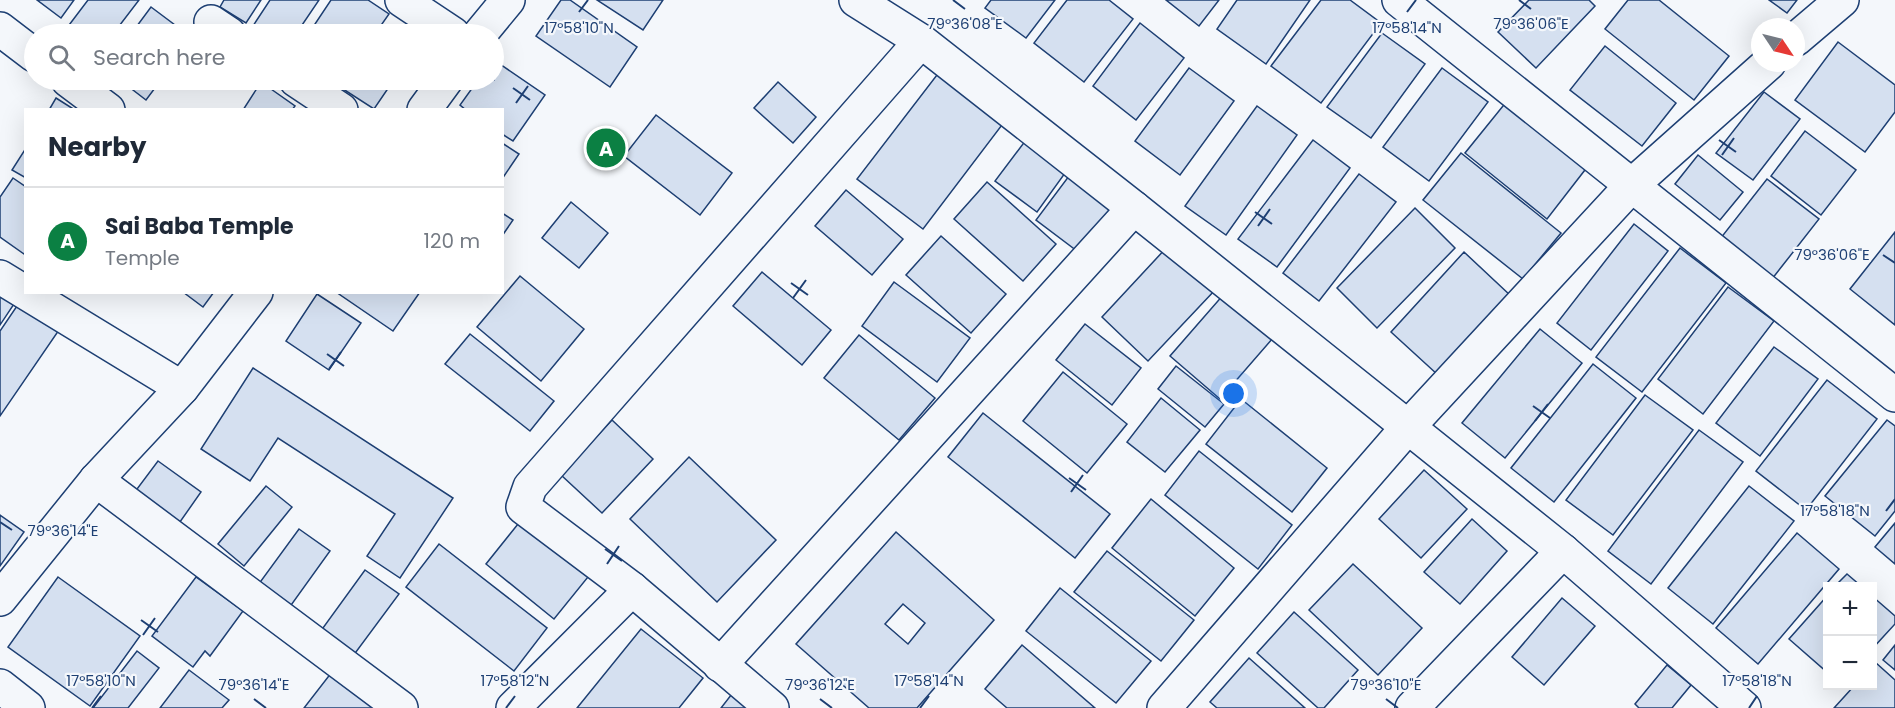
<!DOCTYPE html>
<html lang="en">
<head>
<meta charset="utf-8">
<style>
	:root { --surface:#fff; --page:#f2f2f3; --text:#1f2937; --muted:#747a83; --line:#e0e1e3; --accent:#0b8043 }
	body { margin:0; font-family:Poppins,sans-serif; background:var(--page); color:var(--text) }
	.controls { position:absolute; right:18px; bottom:18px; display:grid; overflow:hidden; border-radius:0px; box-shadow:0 6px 24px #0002 }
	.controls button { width:54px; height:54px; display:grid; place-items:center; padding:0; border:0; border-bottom:2px solid var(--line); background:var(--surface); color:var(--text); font:30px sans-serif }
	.compass { position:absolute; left:1751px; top:18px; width:54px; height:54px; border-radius:50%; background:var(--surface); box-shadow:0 6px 24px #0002; rotate:125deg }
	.you { position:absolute; left:1234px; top:394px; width:21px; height:21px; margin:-15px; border:4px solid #fff; border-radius:50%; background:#1a73e8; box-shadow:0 0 0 9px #1a73e833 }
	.badge { display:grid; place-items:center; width:39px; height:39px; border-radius:50%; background:var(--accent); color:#fff; font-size:20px; font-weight:700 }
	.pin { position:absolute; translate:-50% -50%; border:3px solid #fff; box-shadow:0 2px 6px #0006 }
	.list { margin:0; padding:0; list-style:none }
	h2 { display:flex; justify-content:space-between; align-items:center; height:78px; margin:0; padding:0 24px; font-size:26px }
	h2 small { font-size:20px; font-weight:400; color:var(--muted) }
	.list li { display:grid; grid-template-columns:39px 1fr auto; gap:18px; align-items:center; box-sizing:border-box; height:108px; padding:0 24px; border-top:2px solid var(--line) }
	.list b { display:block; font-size:22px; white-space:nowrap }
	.list p { margin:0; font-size:20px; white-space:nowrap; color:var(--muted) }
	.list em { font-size:20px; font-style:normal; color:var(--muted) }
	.icon { flex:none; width:33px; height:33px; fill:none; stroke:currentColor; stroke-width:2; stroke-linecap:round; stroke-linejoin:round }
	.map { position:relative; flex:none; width:1895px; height:708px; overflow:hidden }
	.search { position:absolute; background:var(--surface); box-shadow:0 6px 24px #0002; left:24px; top:24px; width:480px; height:66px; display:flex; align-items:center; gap:15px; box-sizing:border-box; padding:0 21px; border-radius:33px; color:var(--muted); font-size:22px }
	.panel { position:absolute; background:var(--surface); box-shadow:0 6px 24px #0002; left:24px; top:108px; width:480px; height:186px; border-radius:0px }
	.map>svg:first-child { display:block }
</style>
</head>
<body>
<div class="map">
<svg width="1895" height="708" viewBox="0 0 1895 708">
	<rect width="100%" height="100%" fill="#f4f7fb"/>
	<g fill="#d5e0f0" stroke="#1d3f73" stroke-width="1.5" fill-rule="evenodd">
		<polygon points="37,0 74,0 61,18"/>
		<polygon points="88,0 139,0 113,34 65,34 63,33"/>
		<polygon points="224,0 261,0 246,23 220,7"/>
		<polygon points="270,0 319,0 296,34 267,34 253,26"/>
		<polygon points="331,0 368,0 389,14 375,34 318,34 311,30"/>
		<polygon points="561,0 570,0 637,47 610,87 536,36"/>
		<polygon points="597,0 663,0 643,30"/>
		<polygon points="991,0 1055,0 1026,38 985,8"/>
		<polygon points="1067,0 1109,0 1133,19 1084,82 1034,43"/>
		<polygon points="1166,0 1219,0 1199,26"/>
		<polygon points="1237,0 1310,0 1266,64 1217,29"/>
		<polygon points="1321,0 1350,0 1381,23 1321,103 1271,66"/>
		<polygon points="1529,0 1589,0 1595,6 1536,68 1498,32"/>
		<polygon points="1628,0 1659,0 1729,56 1694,100 1605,29"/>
		<polygon points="1769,0 1797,0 1787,13"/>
		<polygon points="151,7 187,34 131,34"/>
		<polygon points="1140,23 1184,58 1136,120 1093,86"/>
		<polygon points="1382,33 1425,64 1371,138 1327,107"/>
		<polygon points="1838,42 1895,85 1895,112 1865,152 1795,100"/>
		<polygon points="1605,46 1676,103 1642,146 1570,90"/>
		<polygon points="494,60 545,95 513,141 502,134 502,110 466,110 460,105 478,80 494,80"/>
		<polygon points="1189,68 1234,101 1180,175 1135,141"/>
		<polygon points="1442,68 1488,102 1429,181 1383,147"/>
		<polygon points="940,71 1005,121 923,229 857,179"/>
		<polygon points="120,80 161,80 146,100"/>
		<polygon points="329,80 377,80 389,87 374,109"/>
		<polygon points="261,82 295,106 292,110 243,110"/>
		<polygon points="778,82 816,117 793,143 754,108"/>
		<polygon points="1764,92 1800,119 1753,180 1716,153"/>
		<polygon points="56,98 75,110 49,110"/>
		<polygon points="1507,101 1588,166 1547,219 1465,153"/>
		<polygon points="1257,106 1297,135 1226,235 1185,206"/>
		<polygon points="656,115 732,173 700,215 624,156"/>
		<polygon points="1805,131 1856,170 1821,215 1771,176"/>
		<polygon points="1032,132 1073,162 1037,212 995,181"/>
		<polygon points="1313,140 1350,168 1277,267 1238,239"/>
		<polygon points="502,143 519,154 502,179"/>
		<polygon points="26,148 26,178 12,170"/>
		<polygon points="1461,153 1561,233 1523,279 1423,200"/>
		<polygon points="1698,155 1743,192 1720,220 1675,184"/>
		<polygon points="1359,174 1396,202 1319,301 1283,273"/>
		<polygon points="1069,176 1114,211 1081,254 1036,220"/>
		<polygon points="13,178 26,187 26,251 24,254 0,237 0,197"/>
		<polygon points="1767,179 1819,219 1772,279 1720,239"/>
		<polygon points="987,182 1056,244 1023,281 954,219"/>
		<polygon points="846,190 903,239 872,275 815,226"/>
		<polygon points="571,202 608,233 579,268 542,238"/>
		<polygon points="1415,208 1455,248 1377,328 1337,288"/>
		<polygon points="502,213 513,220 502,236"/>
		<polygon points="1634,224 1668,251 1591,350 1557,323"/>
		<polygon points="1895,232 1895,325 1850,289"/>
		<polygon points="941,236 1006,294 971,333 906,275"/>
		<polygon points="1168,246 1215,290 1148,361 1102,317"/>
		<polygon points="1680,248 1726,283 1642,392 1596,357"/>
		<polygon points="1464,252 1511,296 1438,375 1391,332"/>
		<polygon points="762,272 831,330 802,365 733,306"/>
		<polygon points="520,276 584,329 541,381 477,327"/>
		<polygon points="894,282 970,338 937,382 862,326"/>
		<polygon points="1728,287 1774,321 1703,414 1658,379"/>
		<polygon points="183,292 214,292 203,307"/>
		<polygon points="336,292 420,292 393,331"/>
		<polygon points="0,294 14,304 0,325"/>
		<polygon points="317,294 361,323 329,370 286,341"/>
		<polygon points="1224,294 1273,338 1220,399 1170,356"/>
		<polygon points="19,303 59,330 0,416 0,331"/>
		<polygon points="1085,324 1141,368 1112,405 1056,360"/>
		<polygon points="1540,329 1582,363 1505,458 1462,423"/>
		<polygon points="470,334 554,401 530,431 445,364"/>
		<polygon points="859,335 935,398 899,440 824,378"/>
		<polygon points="1774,347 1818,379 1760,456 1716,423"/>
		<polygon points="1593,364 1636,398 1554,502 1511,468"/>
		<polygon points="1176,366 1224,404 1205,427 1158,389"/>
		<polygon points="253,368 453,498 400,578 367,556 395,514 278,438 250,481 201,449"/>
		<polygon points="1063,372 1127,424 1087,473 1023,421"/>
		<polygon points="1827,380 1877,419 1806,510 1756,471"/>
		<polygon points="1645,395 1693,430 1613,535 1566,500"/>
		<polygon points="1161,398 1200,430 1165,472 1127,442"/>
		<polygon points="1241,399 1327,468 1292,512 1206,444"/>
		<polygon points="983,413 1110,514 1075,558 948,457"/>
		<polygon points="612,420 653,459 602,513 561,475"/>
		<polygon points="1887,420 1895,426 1895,511 1875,536 1825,496"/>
		<polygon points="1699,430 1743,462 1651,584 1608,551"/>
		<polygon points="1199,451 1292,525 1258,569 1165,495"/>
		<polygon points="689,457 776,540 717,602 630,519"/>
		<polygon points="158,461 201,492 175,529 131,497"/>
		<polygon points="1424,470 1467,509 1421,558 1379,519"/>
		<polygon points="266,486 292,507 244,566 218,544"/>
		<polygon points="1749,486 1794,521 1713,624 1668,588"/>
		<polygon points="1151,499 1234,568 1195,616 1112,548"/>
		<polygon points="0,515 24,532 0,566"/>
		<polygon points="1472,519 1507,551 1460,604 1424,572"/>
		<polygon points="1895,523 1895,564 1875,547"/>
		<polygon points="518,524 588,577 554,619 486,564"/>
		<polygon points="299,529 330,551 289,608 258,585"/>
		<path d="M896,532L994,620L917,708H869L796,644ZM903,604L925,623L908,644L885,624Z"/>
		<polygon points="1797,533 1839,569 1758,664 1716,628"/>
		<polygon points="439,544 547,628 514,671 406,587"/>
		<polygon points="1107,551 1194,620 1161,661 1074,592"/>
		<polygon points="1353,564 1422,628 1378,675 1309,610"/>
		<polygon points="365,570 399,594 353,656 320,632"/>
		<polygon points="1847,574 1861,586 1835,586"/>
		<polygon points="58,577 140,636 90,706 8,647"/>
		<polygon points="196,577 243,611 210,656 205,651 193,667 152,636"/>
		<polygon points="1060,588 1151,661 1116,703 1026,631"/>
		<polygon points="1828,595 1828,673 1789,639"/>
		<polygon points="1872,596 1895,616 1895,624 1872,649"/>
		<polygon points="1562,598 1595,626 1544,685 1512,657"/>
		<polygon points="1294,612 1358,670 1324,708 1318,708 1257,653"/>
		<polygon points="641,629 703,678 679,708 577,708"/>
		<polygon points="1022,645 1095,708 1007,708 985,689"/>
		<polygon points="1895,645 1895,670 1883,660"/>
		<polygon points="137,651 159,668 128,708 93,708"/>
		<polygon points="1249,658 1305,708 1217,708 1210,702"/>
		<polygon points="1875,662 1895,680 1895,708 1834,708 1854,686 1872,686 1872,665"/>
		<polygon points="1667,665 1691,685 1672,708 1639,708 1635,704"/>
		<polygon points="335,668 387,708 304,708"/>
		<polygon points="189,670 229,700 222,708 160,708"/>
		<polygon points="735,690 758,708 721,708"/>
	</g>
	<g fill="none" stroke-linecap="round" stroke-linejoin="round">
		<g stroke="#1d3f73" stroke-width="36">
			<g id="minor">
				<polyline points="402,0 453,34"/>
				<polyline points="856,0 921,41 1134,208 1563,551 1744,708"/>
				<polyline points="1399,0 1895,395"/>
				<polyline points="211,22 229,34"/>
				<polyline points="0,29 34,55"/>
				<polyline points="480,34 508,0"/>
				<polyline points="1796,39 1842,0"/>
				<polyline points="68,80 108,110"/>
				<polyline points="296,80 341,110"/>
				<polyline points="424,110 446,80"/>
				<polyline points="0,277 182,388"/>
				<polyline points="96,480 401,708"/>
				<polyline points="0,599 96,480 182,388 256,292"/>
				<polyline points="720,665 1134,208"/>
				<polyline points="0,686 28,708"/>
				<polyline points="513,708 632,589"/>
				<polyline points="772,708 632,589 523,507 530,487 921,41"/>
				<polyline points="1164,708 1407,428 1632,185 1769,63"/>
				<polyline points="1412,708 1563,551"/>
			</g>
		</g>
		<use href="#minor" stroke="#f4f7fb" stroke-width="33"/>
	</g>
	<path fill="none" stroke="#1d3f73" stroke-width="2" d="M953,0L965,9M1519,0L1531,9M579,12L588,0M1407,12L1416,0M513,88L530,100M516,103L528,86M1719,140L1736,152M1722,155L1734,138M1255,212L1272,224M1258,226L1270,209M1883,255L1895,263M791,283L808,295M793,298L806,280M327,354L344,366M329,369L341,352M1533,406L1550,418M1535,421L1548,404M1069,478L1086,490M1071,492L1083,475M1886,511L1895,499M0,522L12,530M605,549L622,561M607,564L619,546M141,620L158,632M143,635L155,618M254,699L266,708M820,699L832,708M1386,699L1398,708M92,708L101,696M506,708L515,696M920,708L929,696M1749,708L1757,696"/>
	<g font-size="15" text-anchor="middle" fill="#1d3f73" stroke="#f4f7fb" stroke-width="4.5" stroke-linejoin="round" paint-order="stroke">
		<text x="965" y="29">79°36'08"E</text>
		<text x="1531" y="29">79°36'06"E</text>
		<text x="579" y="33">17°58'10"N</text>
		<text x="1407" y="33">17°58'14"N</text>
		<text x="1832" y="260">79°36'06"E</text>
		<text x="1835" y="516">17°58'18"N</text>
		<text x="63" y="536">79°36'14"E</text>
		<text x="101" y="686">17°58'10"N</text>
		<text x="515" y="686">17°58'12"N</text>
		<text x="929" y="686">17°58'14"N</text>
		<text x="1757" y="686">17°58'18"N</text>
		<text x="254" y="690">79°36'14"E</text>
		<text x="820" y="690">79°36'12"E</text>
		<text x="1386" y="690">79°36'10"E</text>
	</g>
</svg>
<div class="controls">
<button>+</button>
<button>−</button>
</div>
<svg class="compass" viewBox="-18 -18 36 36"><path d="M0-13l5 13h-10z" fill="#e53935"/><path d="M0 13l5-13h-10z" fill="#747a83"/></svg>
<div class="you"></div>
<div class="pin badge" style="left:606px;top:148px">A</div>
<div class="search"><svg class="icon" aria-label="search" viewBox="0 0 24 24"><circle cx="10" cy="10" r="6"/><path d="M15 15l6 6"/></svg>Search here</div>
<section class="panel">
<h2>Nearby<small></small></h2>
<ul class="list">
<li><span class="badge">A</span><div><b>Sai Baba Temple</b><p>Temple</p></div><em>120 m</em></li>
</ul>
</section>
</div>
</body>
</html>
